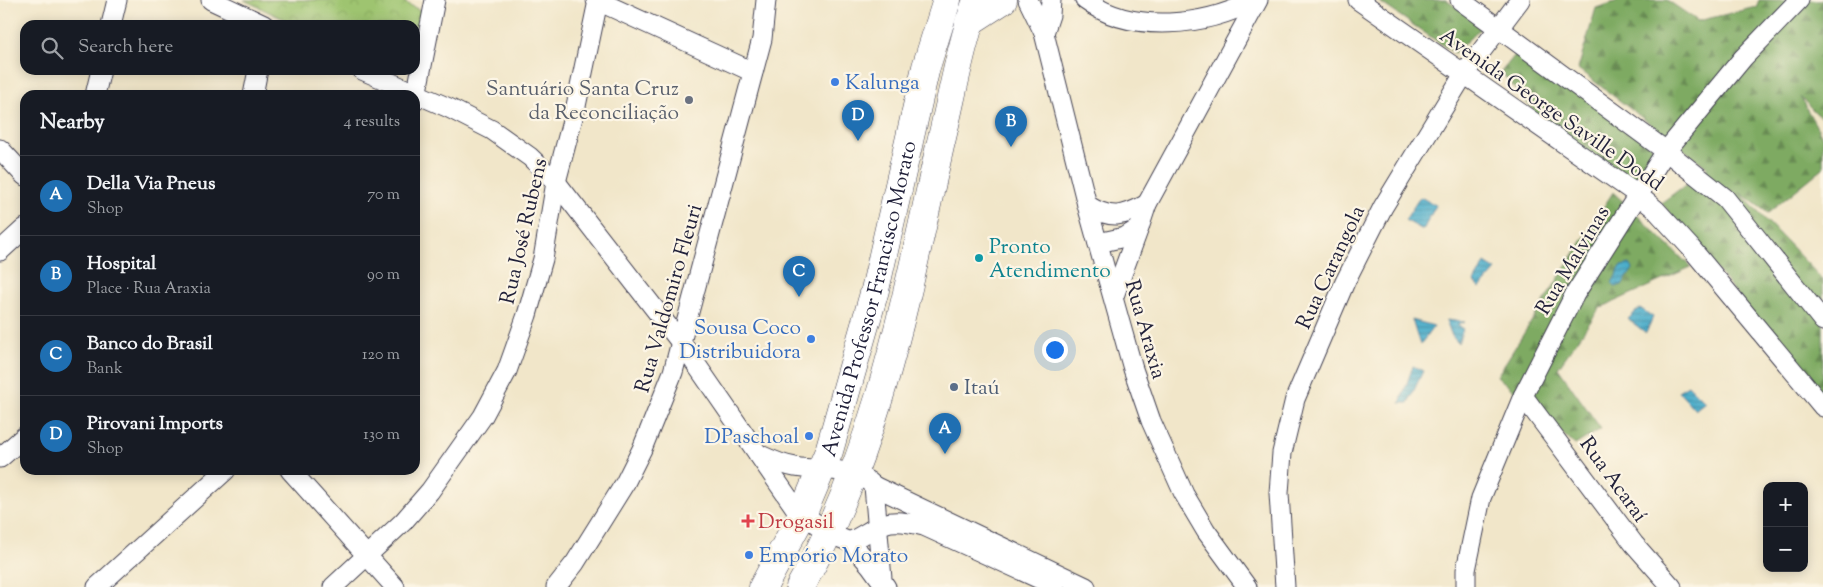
<!DOCTYPE html>
<html lang="en">
<head>
<meta charset="utf-8">
<style>
	:root { --surface:#171b24; --page:#242831; --text:#f1f3f6; --muted:#9ea1a6; --line:#363941; --accent:#1f6fb2 }
	body { margin:0; font-family:"Sorts Mill Goudy",serif; background:var(--page); color:var(--text) }
	.controls { position:absolute; right:15px; bottom:15px; display:grid; overflow:hidden; border-radius:10px; box-shadow:0 2px 12px #0003 }
	.controls button { width:45px; height:45px; display:grid; place-items:center; padding:0; border:0; border-bottom:1px solid var(--line); background:var(--surface); color:var(--text); font:25px sans-serif }
	.you { position:absolute; left:1054px; top:349px; width:18px; height:18px; margin:-12px; border:4px solid #fff; border-radius:50%; background:#1a73e8; box-shadow:0 0 0 8px #1a73e833 }
	.badge { display:grid; place-items:center; width:32px; height:32px; border-radius:50%; background:var(--accent); color:#fff; font-size:16px; font-weight:700 }
	.pin { position:absolute; translate:-50% -41px; filter:drop-shadow(0 1px 2px #0008) }
	.pin::after { content:''; position:absolute; top:26px; width:18px; height:15px; background:inherit; clip-path:polygon(0 0,100% 0,50% 100%) }
	.list { margin:0; padding:0; list-style:none }
	h2 { display:flex; justify-content:space-between; align-items:center; height:65px; margin:0; padding:0 20px; font-size:21px }
	h2 small { font-size:16px; font-weight:400; color:var(--muted) }
	.list li { display:grid; grid-template-columns:32px 1fr auto; gap:15px; align-items:center; box-sizing:border-box; height:80px; padding:0 20px; border-top:1px solid var(--line) }
	.list b { display:block; font-size:19px; white-space:nowrap }
	.list p { margin:0; font-size:16px; white-space:nowrap; color:var(--muted) }
	.list em { font-size:16px; font-style:normal; color:var(--muted) }
	.icon { flex:none; width:28px; height:28px; fill:none; stroke:currentColor; stroke-width:2; stroke-linecap:round; stroke-linejoin:round }
	.map { position:relative; flex:none; width:1823px; height:587px; overflow:hidden }
	.search { position:absolute; background:var(--surface); box-shadow:0 2px 12px #0003; left:20px; top:20px; width:400px; height:55px; display:flex; align-items:center; gap:12px; box-sizing:border-box; padding:0 18px; border-radius:15px; color:var(--muted); font-size:19px }
	.panel { position:absolute; background:var(--surface); box-shadow:0 2px 12px #0003; left:20px; top:90px; width:400px; height:385px; border-radius:15px }
	.map>svg:first-child { display:block }
</style>
</head>
<body>
<div class="map">
<svg width="1823" height="587" viewBox="0 0 1823 587">
	<defs>
		<pattern id="forest-firs" width="22" height="20" patternUnits="userSpaceOnUse" patternTransform="scale(1.25)"><rect width="22" height="20" fill="#7eaa62"/><path d="M5 1l3.5 6h-7zM16 11l3.5 6h-7z" fill="#678a52"/></pattern>
		<pattern id="park-crowns" width="20" height="18" patternUnits="userSpaceOnUse" patternTransform="scale(1.25)"><rect width="20" height="18" fill="#9ec46f"/><path d="M2 6a3 3 0 1 1 6 0M12 15a3 3 0 1 1 6 0" fill="none" stroke="#88a861"/></pattern>
		<pattern id="water-rules" width="6" height="5" patternUnits="userSpaceOnUse" patternTransform="scale(1.25)"><rect width="6" height="5" fill="#4badca"/><path d="M0 2.5h6" fill="none" stroke="#3e8ca5"/></pattern>
	</defs>
	<rect width="100%" height="100%" fill="#fcf5e5"/>
	<filter id="ink" filterUnits="userSpaceOnUse"><feTurbulence type="fractalNoise" baseFrequency=".02" numOctaves="2"/><feDisplacementMap in="SourceGraphic" scale="10" xChannelSelector="R" yChannelSelector="G"/><feConvolveMatrix kernelMatrix="1 2 1 2 8 2 1 2 1" color-interpolation-filters="sRGB"/></filter>
	<filter id="wash" filterUnits="userSpaceOnUse"><feTurbulence type="fractalNoise" baseFrequency=".0096" numOctaves="4" result="noise"/><feDisplacementMap in="SourceGraphic" scale="20" xChannelSelector="R" yChannelSelector="G"/><feGaussianBlur stdDeviation="1.12" result="paint"/><feColorMatrix in="noise" values="0 0 0 0 0 0 0 0 0 0 0 0 0 0 0 0 0 1.4 0 .05"/><feComposite in="paint" operator="in"/></filter>
	<g filter="url(#wash)">
		<rect width="100%" height="100%" fill="#f1e6c9"/>
		<g fill="url(#forest-firs)" stroke="#50664e">
			<polygon points="1377,0 1446,0 1483,26 1454,53"/>
			<polygon points="1621,0 1667,0 1698,21 1756,7 1759,0 1823,0 1823,120 1800,97 1823,138 1823,168 1768,213 1739,192 1823,280 1823,398 1661,203 1708,168 1578,69 1596,8"/>
			<polygon points="1520,49 1657,150 1633,179 1547,126 1501,72"/>
			<polygon points="1613,192 1691,267 1600,308 1558,368 1601,429 1575,445 1497,376"/>
		</g>
		<polygon fill="url(#park-crowns)" stroke="#607355" points="244,0 401,0 423,12 415,45 415,25 296,25"/>
		<g fill="url(#water-rules)" stroke="#366882">
			<polygon points="1420,197 1436,205 1423,230 1405,220"/>
			<polygon points="1485,263 1496,270 1480,288 1474,282"/>
			<polygon points="1630,264 1633,269 1622,285 1615,287 1612,283 1621,266"/>
			<polygon points="1640,308 1653,317 1646,333 1628,319"/>
			<polygon points="1412,320 1434,326 1420,345"/>
			<polygon points="1446,320 1465,322 1457,325 1463,329 1458,343 1452,336"/>
			<polygon points="1413,366 1423,371 1408,403 1400,403"/>
			<polygon points="1688,385 1705,402 1695,410 1678,391"/>
		</g>
	</g>
	<g filter="url(#ink)">
		<g fill="none" stroke-linecap="round" stroke-linejoin="round">
			<g stroke="#413f50" stroke-width="21">
				<g id="minor">
					<polyline points="211,0 264,25"/>
					<polyline points="596,0 753,72"/>
					<polyline points="1028,0 1044,33 1087,205 1133,369 1151,421 1184,494 1206,531 1247,587"/>
					<path d="M1085,0C1132,35 1206,26 1255,0"/>
					<polyline points="1358,0 1638,195 1655,209 1690,247 1823,407"/>
					<polyline points="1460,0 1666,151 1725,198 1823,321"/>
					<polyline points="111,25 117,0"/>
					<polyline points="1044,33 1050,15 1051,0"/>
					<polyline points="362,70 449,108 492,130 530,157 556,182 682,344 796,509 830,534 850,542 870,565 886,587"/>
					<polyline points="95,95 101,70"/>
					<polyline points="253,95 258,70"/>
					<polyline points="415,101 435,0"/>
					<polyline points="0,149 25,176"/>
					<path d="M1087,205C1111,220 1123,217 1147,204"/>
					<polyline points="1098,243 1125,237 1139,228 1147,204 1258,0"/>
					<polyline points="0,251 25,228"/>
					<polyline points="1114,296 1139,228"/>
					<polyline points="1523,396 1634,544 1672,587"/>
					<path d="M758,454C771,460 782,465 795,467C822,472 853,465 874,486L882,579"/>
					<polyline points="0,458 25,436"/>
					<polyline points="290,470 395,587"/>
					<polyline points="874,486 1086,587"/>
					<path d="M850,542C884,524 884,516 924,526L1055,586"/>
					<polyline points="97,587 226,470"/>
					<polyline points="333,587 403,522 430,491 483,416 507,371 527,315 543,259 556,182 576,106 598,1"/>
					<polyline points="556,587 575,563 625,483 642,449 673,372 762,39 766,0"/>
					<polyline points="1285,587 1279,493 1282,453 1295,399 1345,282 1383,207 1464,74 1520,0"/>
					<polyline points="1466,587 1466,570 1481,498 1523,396 1575,294 1666,151 1743,58 1799,0"/>
				</g>
			</g>
			<g stroke="#413f50" stroke-width="29">
				<g id="highway">
					<polyline points="969,22 1003,0"/>
					<path id="s1" d="M763,587L802,515L829,451L875,290L926,67L947,0"/>
					<path d="M800,587C878,451 906,297 940,146C952,97 960,48 977,0"/>
				</g>
			</g>
			<use href="#minor" stroke="#fff" stroke-width="19"/>
			<use href="#highway" stroke="#fff" stroke-width="28"/>
		</g>
	</g>
	<g fill="#3f7fe0" stroke="#fcf5e5" stroke-width="2">
		<circle cx="835" cy="82" r="5"/>
		<circle cx="811" cy="339" r="5"/>
		<circle cx="809" cy="436" r="5"/>
		<circle cx="749" cy="555" r="5"/>
	</g>
	<circle fill="#6b7280" stroke="#fcf5e5" stroke-width="2" cx="689" cy="100" r="5"/>
	<circle fill="#0f9aa8" stroke="#fcf5e5" stroke-width="2" cx="979" cy="258" r="5"/>
	<circle fill="#5c6f8a" stroke="#fcf5e5" stroke-width="2" cx="954" cy="387" r="5"/>
	<path fill="#e0444e" stroke="#fcf5e5" stroke-width="2" d="M745.5 513.5h5v5h5v5h-5v5h-5v-5h-5v-5h5z"/>
	<g text-anchor="middle" stroke-width="4.5" stroke-linejoin="round" paint-order="stroke">
		<g font-size="21" fill="#366cbe" stroke="#fcf5e5" text-anchor="start">
			<text x="845" y="89">Kalunga</text>
			<text x="801" y="334" text-anchor="end">Sousa Coco<tspan x="801" dy="24">Distribuidora</tspan></text>
			<text x="799" y="443" text-anchor="end">DPaschoal</text>
			<text x="759" y="562">Empório Morato</text>
		</g>
		<g font-size="21" fill="#5b616d" stroke="#fcf5e5" text-anchor="end">
			<text x="679" y="95">Santuário Santa Cruz<tspan x="679" dy="24">da Reconciliação</tspan></text>
		</g>
		<g font-size="21" fill="#22223b" stroke="#fcf5e5">
			<text transform="translate(1552 109) rotate(35)" y="7">Avenida George Saville Dodd</text>
			<text transform="translate(523 231) rotate(-77)" y="7">Rua José Rubens</text>
			<text transform="translate(1572 260) rotate(-59)" y="7">Rua Malvinas</text>
			<text transform="translate(1330 267) rotate(-65)" y="7">Rua Carangola</text>
			<text transform="translate(668 298) rotate(-74)" y="7">Rua Valdomiro Fleuri</text>
			<text dy="7" stroke="none"><textPath href="#s1" startOffset="309">Avenida Professor Francisco Morato</textPath></text>
			<text transform="translate(1146 329) rotate(74)" y="7">Rua Araxia</text>
			<text transform="translate(1614 479) rotate(54)" y="7">Rua Acaraí</text>
		</g>
		<g font-size="21" fill="#0d838f" stroke="#fcf5e5" text-anchor="start">
			<text x="989" y="253">Pronto<tspan x="989" dy="24">Atendimento</tspan></text>
		</g>
		<g font-size="21" fill="#4e5e75" stroke="#fcf5e5" text-anchor="start">
			<text x="964" y="394">Itaú</text>
		</g>
		<g font-size="21" fill="#be3a42" stroke="#fcf5e5" text-anchor="start">
			<text x="758" y="528">Drogasil</text>
		</g>
	</g>
</svg>
<div class="controls">
<button>+</button>
<button>−</button>
</div>
<div class="you"></div>
<div class="pin badge" style="left:945px;top:454px">A</div>
<div class="pin badge" style="left:1011px;top:147px">B</div>
<div class="pin badge" style="left:799px;top:297px">C</div>
<div class="pin badge" style="left:858px;top:141px">D</div>
<div class="search"><svg class="icon" aria-label="search" viewBox="0 0 24 24"><circle cx="10" cy="10" r="6"/><path d="M15 15l6 6"/></svg>Search here</div>
<section class="panel">
<h2>Nearby<small>4 results</small></h2>
<ul class="list">
<li><span class="badge">A</span><div><b>Della Via Pneus</b><p>Shop</p></div><em>70 m</em></li>
<li><span class="badge">B</span><div><b>Hospital</b><p>Place · Rua Araxia</p></div><em>90 m</em></li>
<li><span class="badge">C</span><div><b>Banco do Brasil</b><p>Bank</p></div><em>120 m</em></li>
<li><span class="badge">D</span><div><b>Pirovani Imports</b><p>Shop</p></div><em>130 m</em></li>
</ul>
</section>
</div>
</body>
</html>
